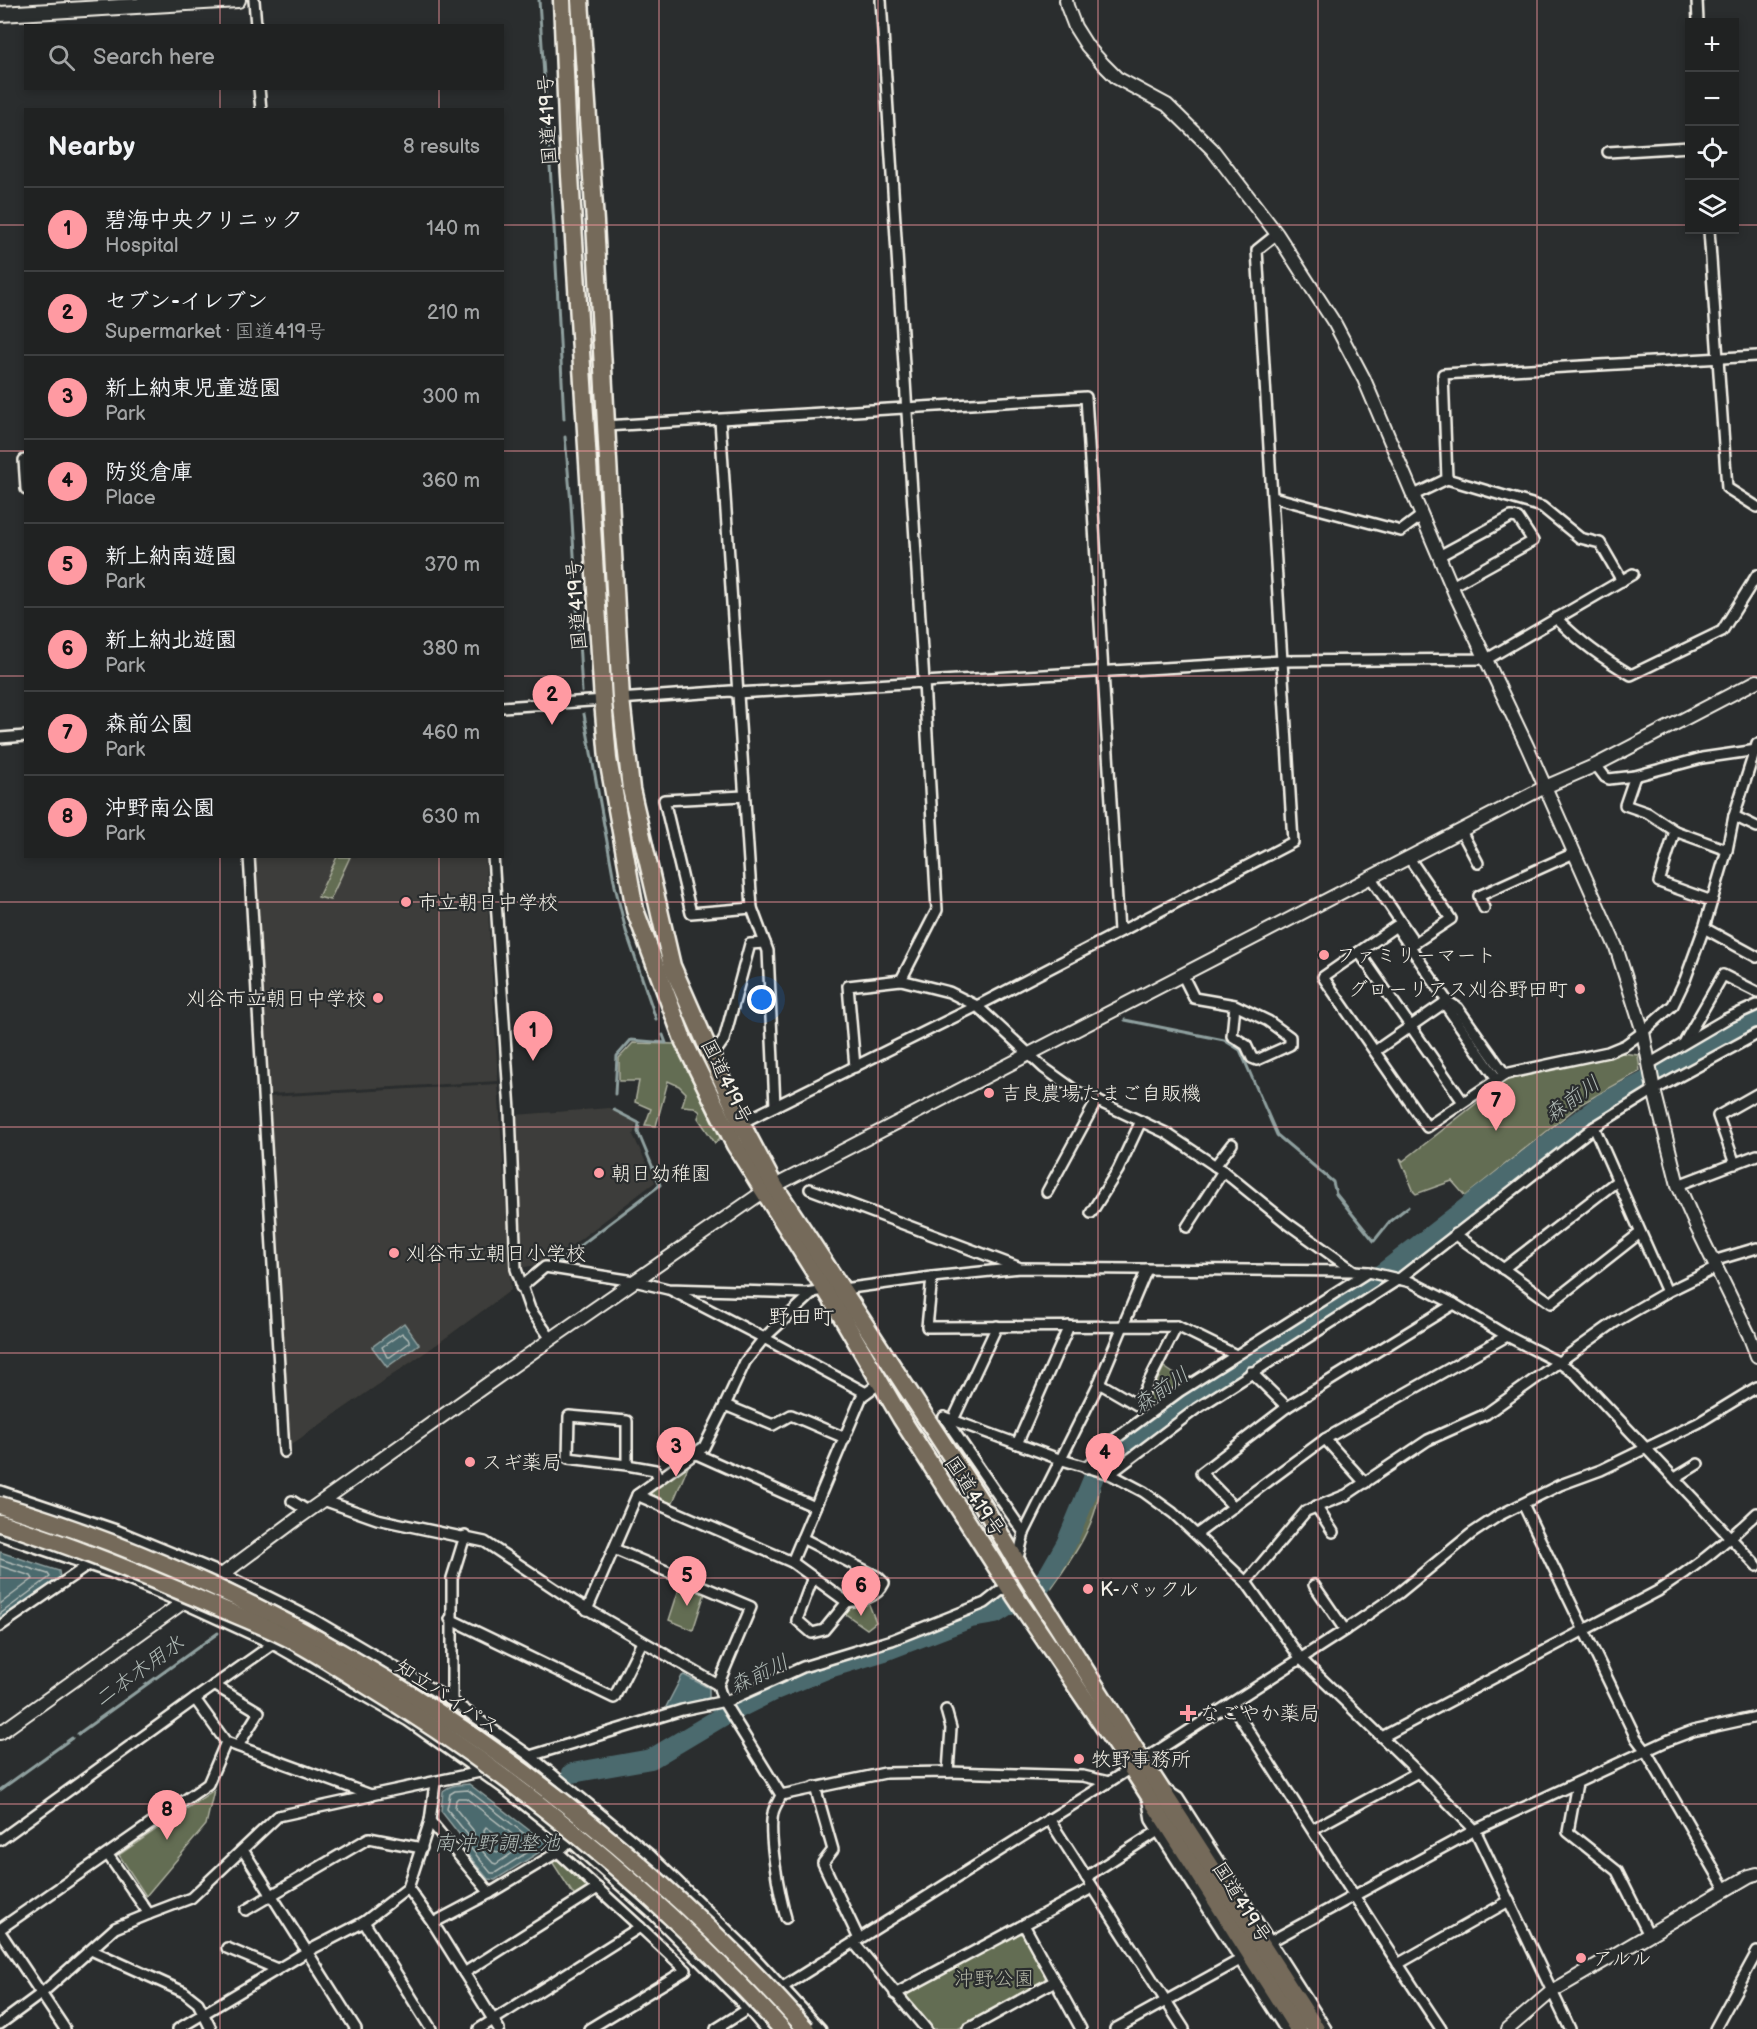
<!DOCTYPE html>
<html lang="en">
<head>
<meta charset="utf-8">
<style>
	:root { --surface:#202222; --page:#2d2f2f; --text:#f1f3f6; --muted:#a2a4a5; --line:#3d3f40; --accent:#ff9aa2 }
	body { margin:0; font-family:"Balsamiq Sans","Klee One",sans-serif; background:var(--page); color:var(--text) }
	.controls { position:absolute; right:18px; top:18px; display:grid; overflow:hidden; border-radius:0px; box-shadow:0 3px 9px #0003 }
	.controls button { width:54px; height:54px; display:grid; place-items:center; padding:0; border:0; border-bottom:2px solid var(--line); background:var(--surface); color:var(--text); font:30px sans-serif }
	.you { position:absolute; left:762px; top:1000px; width:21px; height:21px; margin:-15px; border:4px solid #fff; border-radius:50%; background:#1a73e8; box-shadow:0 0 0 9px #1a73e833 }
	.badge { display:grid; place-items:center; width:39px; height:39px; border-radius:50%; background:var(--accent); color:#111; font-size:20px; font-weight:700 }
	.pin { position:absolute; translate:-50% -50px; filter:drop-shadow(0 2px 3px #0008) }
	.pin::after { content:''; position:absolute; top:32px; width:21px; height:18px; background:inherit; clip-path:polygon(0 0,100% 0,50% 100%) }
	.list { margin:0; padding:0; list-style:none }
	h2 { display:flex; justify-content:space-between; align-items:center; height:78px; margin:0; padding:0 24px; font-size:26px }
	h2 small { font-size:20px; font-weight:400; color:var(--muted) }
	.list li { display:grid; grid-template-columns:39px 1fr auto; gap:18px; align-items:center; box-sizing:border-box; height:84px; padding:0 24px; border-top:2px solid var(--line) }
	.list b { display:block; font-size:22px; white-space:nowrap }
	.list p { margin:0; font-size:20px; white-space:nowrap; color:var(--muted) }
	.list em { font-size:20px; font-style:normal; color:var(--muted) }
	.icon { flex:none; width:33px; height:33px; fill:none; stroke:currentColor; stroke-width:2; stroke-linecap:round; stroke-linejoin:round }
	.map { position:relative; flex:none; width:1757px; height:2029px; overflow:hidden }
	.search { position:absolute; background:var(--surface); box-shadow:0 3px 9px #0003; left:24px; top:24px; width:480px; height:66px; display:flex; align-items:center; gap:15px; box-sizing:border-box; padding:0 21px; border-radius:0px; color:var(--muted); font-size:22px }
	.panel { position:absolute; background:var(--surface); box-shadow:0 3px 9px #0003; left:24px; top:108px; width:480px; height:750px; border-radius:0px }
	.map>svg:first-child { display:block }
</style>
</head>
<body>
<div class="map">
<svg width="1757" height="2029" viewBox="0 0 1757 2029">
	<rect width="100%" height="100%" fill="#2a2d2e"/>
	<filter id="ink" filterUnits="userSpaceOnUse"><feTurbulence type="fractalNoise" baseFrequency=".0167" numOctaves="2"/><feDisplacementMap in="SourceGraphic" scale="12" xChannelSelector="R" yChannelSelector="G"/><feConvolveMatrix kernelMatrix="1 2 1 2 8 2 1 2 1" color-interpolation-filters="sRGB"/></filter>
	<g filter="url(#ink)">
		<g fill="#3e3e3a">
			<polygon points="254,857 485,857 498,1081 268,1094"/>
			<polygon points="498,1084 511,1290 433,1347 289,1446 268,1097"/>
			<polygon points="610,1108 637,1123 633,1135 655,1182 549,1263 519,1268 515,1115"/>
		</g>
		<g fill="#646d53" stroke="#acaf9e" stroke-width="1.5">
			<polygon points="337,857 350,857 330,900 318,897"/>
			<polygon points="633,1043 675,1044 720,1138 715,1143 698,1118 700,1112 694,1107 682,1106 686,1093 679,1086 668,1081 656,1126 645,1125 651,1109 635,1102 639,1081 619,1081 619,1058"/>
			<polygon points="1621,1053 1638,1055 1640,1071 1581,1104 1467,1195 1466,1197 1452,1181 1416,1194 1414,1192 1400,1158 1403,1161 1505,1081 1594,1058"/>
			<polygon points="1164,1367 1189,1384 1148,1413 1144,1406"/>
			<polygon points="690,1462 670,1509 646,1499 647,1493"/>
			<path d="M1099,1483C1101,1518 1072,1559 1052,1587L1050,1576L1067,1544L1092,1485Z"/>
			<polygon points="680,1586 705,1593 693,1630 669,1620"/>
			<polygon points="866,1597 876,1622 867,1629 840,1610"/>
			<polygon points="214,1790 206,1825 146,1896 119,1855"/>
			<polygon points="556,1857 591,1887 575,1897 551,1860"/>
			<polygon points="1019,1933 1024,1934 1046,1976 1044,1981 958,2029 932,2029 906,1999 908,1994"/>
		</g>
		<g fill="#4c6a6e" stroke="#8fa09f" stroke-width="1.5">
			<polygon points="404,1323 419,1344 387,1367 372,1347"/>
			<polygon points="0,1552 59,1571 60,1578 0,1621"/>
			<polygon points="684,1675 709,1688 709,1698 668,1708 666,1707 682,1676"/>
			<path d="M469,1784L546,1843V1848L495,1880L488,1879L459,1844L463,1839L441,1811L443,1791C451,1784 459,1785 469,1784Z"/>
		</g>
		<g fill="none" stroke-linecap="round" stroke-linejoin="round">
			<g stroke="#b1bbb7" stroke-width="1.5">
				<polygon points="402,1333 409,1340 409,1343 390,1357 387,1357 382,1347"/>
				<polyline points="0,1559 48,1574 50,1577 0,1614"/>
				<polyline points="0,1566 31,1576 33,1579 0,1604"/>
				<polygon points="468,1790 535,1842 536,1847 495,1873 491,1873 468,1845 468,1835 447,1809 450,1794 455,1791"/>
				<polygon points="458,1798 466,1798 522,1842 523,1846 496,1864 493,1863 476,1844 473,1830 455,1808 456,1800"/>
				<polygon points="486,1827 507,1841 507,1846 498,1852 494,1851 486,1841 484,1830"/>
			</g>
			<g stroke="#8fa09f" stroke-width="3">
				<polyline points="539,0 554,226 564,419"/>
				<polyline points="565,437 571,503 582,692"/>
				<polyline points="584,714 615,886 626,931 656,1019"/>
				<polyline points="1125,1020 1224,1040 1240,1050 1277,1135 1333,1182 1336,1194 1374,1241 1390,1221 1408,1207"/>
				<polyline points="615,1094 617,1056 631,1040 666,1043 663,1035"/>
				<polyline points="556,1264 660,1185 638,1132 639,1123 614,1110"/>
				<polyline points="78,1734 218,1633"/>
				<polyline points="0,1790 72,1738"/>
			</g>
			<polyline stroke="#4c6a6e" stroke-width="20" points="572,1773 651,1759 723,1716 775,1690 829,1668 885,1651 971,1618 995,1614 1039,1587 1050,1572 1066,1544 1095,1474 1106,1460 1187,1400 1370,1283 1569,1128 1602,1104 1664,1072 1705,1046 1757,1022"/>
			<g stroke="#f4f1e8" stroke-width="14">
				<g id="minor">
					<polyline points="254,0 256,26"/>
					<polyline points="881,0 924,682 1282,661 1487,659 1633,574"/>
					<polyline points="1697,0 1698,22"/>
					<polyline points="259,88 261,110"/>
					<polyline points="1608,152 1690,147"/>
					<polyline points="1709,230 1727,488 1757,507"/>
					<polyline points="720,420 752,908 768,951 775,1106"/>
					<polyline points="605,426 1086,397 1119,931"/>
					<polyline points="24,460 26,489"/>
					<polyline points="1447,479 1542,507 1580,538 1600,543 1622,581"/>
					<polyline points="1412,496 1447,479 1443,374 1757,356"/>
					<polyline points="1273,497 1401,531 1421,516"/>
					<polyline points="1439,556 1511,517 1518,518 1533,541 1452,586"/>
					<path d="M1556,618C1581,643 1601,657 1631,675L1722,631L1757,575"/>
					<polyline points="619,699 731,691 736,693 924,682 937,910 901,980 949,992 977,1006 1044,1068 1076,1091 1166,1133 1223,1171 1287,1223 1354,1271"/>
					<polyline points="502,707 605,700"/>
					<polyline points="0,738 26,736"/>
					<polyline points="1596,765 1605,777 1609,779 1635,776 1702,758 1757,750"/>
					<polyline points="1635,776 1625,805 1648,813 1675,831 1727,850"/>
					<polyline points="744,796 664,800 691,913 752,908"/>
					<polyline points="1734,816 1757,827"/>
					<polyline points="1461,831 1478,863"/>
					<polyline points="1675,831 1659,882 1712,901"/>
					<polyline points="249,856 284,1452"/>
					<polyline points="493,856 510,1111 516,1269 530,1309 551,1339"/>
					<polyline points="1371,878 1415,943 1451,919 1409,858"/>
					<polyline points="1484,908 1479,896 1574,853"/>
					<polyline points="1704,928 1757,957"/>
					<polyline points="1359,952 1463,1102"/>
					<polyline points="1183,976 1194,998 1235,1005 1268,1021 1290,1037 1290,1045 1257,1060 1252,1058 1246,1045 1232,1036 1235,1005"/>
					<polyline points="1447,1001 1458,1008 1505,1074"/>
					<polyline points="1444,1003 1497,1079"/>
					<polyline points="1685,1041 1723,975 1757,992"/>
					<polyline points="1375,1051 1447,1001 1396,926 1323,977 1427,1127 1505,1074 1608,1052 1625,1045 1643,1032 1673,1005 1685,980 1704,928 1727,850 1734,816 1757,744"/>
					<polyline points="712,1057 724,1040 750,944 765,943"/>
					<polyline points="1649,1064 1726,1019 1757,1005"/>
					<polyline points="855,1067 848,986 901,980"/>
					<polyline points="741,1123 977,1006 1293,842 1257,250 1277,234"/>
					<polyline points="1594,1127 1667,1292"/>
					<polyline points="1735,1164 1718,1116 1757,1094"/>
					<polyline points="1215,1166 1232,1144"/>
					<polyline points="1678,1185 1757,1155"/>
					<polyline points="810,1189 1018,1267"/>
					<polyline points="1047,1192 1097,1100"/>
					<polyline points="1091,1213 1118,1170 1141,1121"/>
					<polyline points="1187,1227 1223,1171"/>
					<polyline points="1455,1234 1551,1303 1640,1233"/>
					<polyline points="1713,1261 1757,1248"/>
					<polyline points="1503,1269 1617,1181"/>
					<polyline points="932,1277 927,1327 1177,1326 1236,1355"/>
					<polyline points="521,1287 545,1267 634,1281 668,1289 806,1293 825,1290"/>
					<polyline points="843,1289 932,1277 1020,1268 1354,1271 1368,1272 1411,1282 1454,1304 1507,1336 1558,1362 1576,1374 1757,1566"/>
					<polyline points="671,1290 764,1338 813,1293"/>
					<polyline points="1251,1372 1287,1407"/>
					<polyline points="1099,1383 1137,1405 1177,1326"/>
					<polyline points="725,1405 745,1362 764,1338 866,1393"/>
					<polyline points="944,1417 1059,1459 1110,1474 1144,1492 1173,1513 1246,1582 1301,1659 1418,1772 1475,1830 1570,2029"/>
					<polyline points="944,1417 1024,1533 1017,1562"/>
					<polyline points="953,1420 997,1326"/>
					<polyline points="1325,1439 1365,1483"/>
					<polyline points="1017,1444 1069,1326"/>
					<polyline points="694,1453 815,1507"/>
					<polyline points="627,1465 627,1421 569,1416 568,1458 627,1465 655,1470 659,1479"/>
					<polyline points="1086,1468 1115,1439 1180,1391 1368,1272"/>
					<polyline points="1110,1474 1196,1409 1399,1279 1594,1127 1654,1090 1757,1034"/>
					<polyline points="1675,1478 1698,1464"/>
					<polyline points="0,1491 116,1530 223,1574 311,1618 452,1701 530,1756 650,1855 744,1946 821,2029"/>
					<polyline points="637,1495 704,1447 725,1405 773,1425 791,1415 845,1438"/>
					<polyline points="323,1500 377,1519 485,1542 575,1602 718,1685 723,1701 781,1795 885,1773 948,1772 1083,1776 1109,1782"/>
					<polyline points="292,1501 308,1511"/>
					<polyline points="1523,1504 1636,1738 1646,1751 1726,1890"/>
					<polyline points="1316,1506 1333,1532"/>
					<polyline points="1234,1507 1201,1473 1287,1407 1454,1304"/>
					<polyline points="1024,1533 1099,1383 1147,1269"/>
					<polyline points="1197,1534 1325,1439 1507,1336"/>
					<polyline points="0,1535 112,1573 183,1603 273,1644 408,1721 502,1787 570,1841 655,1916 748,2009 765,2029"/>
					<polyline points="614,1549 751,1607 718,1685"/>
					<polyline points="792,1562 862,1396 880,1383"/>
					<polyline points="813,1577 797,1620 812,1633 824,1630 847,1602"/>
					<polyline points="1246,1582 1306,1511 1346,1495 1428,1440 1486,1414 1615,1322 1667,1292 1716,1268"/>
					<polyline points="1314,1585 1345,1630"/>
					<path d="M587,1610L637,1495L792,1562L847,1602C861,1600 877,1598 884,1583L878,1577L802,1538"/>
					<polyline points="450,1619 614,1698 642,1642"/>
					<polyline points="0,1626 87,1566"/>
					<polyline points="214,1685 259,1712 238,1746"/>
					<polyline points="452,1701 452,1578 465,1536"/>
					<path d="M1231,1704C1302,1812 1369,1922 1441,2029"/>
					<polyline points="946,1710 951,1728 948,1772"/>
					<path d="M1382,1737L1658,1591C1694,1568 1726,1543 1757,1513"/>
					<polyline points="226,1742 371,1795 480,1772"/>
					<polyline points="530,1756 682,1710 730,1700 803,1667 892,1640 985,1603 1004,1588"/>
					<polyline points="1577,1783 1568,1832 1617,1871 1649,1935"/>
					<polyline points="815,1787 833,1850 823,1863 859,1939"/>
					<polyline points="1167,1791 1178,1798 1326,2029"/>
					<path d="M781,1795C779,1801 774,1807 773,1813C768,1835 779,1895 786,1918"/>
					<polyline points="1148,1802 1151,1820 1285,2029"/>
					<polyline points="1049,1819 1184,2029"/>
					<polyline points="430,1821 490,1893"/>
					<polyline points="1313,1829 1418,1772"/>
					<polyline points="0,1840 195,1699"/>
					<polyline points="243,1850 356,2029"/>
					<polyline points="1086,1877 1158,1831"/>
					<polyline points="408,1888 430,1821 435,1783"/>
					<polyline points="246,1910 369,1838 422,1848"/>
					<polyline points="149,1914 191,1898 278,1816 370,1796"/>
					<polyline points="364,1922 431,2029"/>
					<polyline points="1024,1925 1081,2029"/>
					<polyline points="0,1929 208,1784 226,1742 195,1699 273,1644"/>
					<polyline points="0,1932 65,2029"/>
					<polyline points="1271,1941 1475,1830 1669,1740 1693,1731 1757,1717"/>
					<polyline points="854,1943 926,2029"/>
					<polyline points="227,1948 277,1969"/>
					<polyline points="91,1950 184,1992 198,2003 211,2029"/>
					<polyline points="1398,1964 1509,1901"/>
					<polyline points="464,1973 598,1888"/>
					<polyline points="895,1994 1092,1888"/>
					<polyline points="770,1995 1109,1782 1345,1630 1399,1593 1471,1534 1498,1516 1560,1485 1601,1470 1698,1423 1757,1387"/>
					<polyline points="0,2024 42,1993 115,1928 149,1914 108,1855"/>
					<polyline points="178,2029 308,1951 364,1922 408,1888 433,1923"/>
					<polyline points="479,2029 640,1927 558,1852"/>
					<polyline points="499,2029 433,1923 490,1893 558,1852 570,1841"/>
					<polyline points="589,2029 686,1970 640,1927"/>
					<polyline points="716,2029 759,2002"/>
					<polyline points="968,2029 1055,1981"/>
					<polyline points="1115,2029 1240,1960"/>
					<polyline points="1715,2029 1757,1952"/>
				</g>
			</g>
			<g stroke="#f4f1e8" stroke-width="16">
				<g id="tertiary">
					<polyline points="1066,0 1067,6 1075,27 1087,46 1103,64 1117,78 1167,105 1212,149 1277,234 1335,324 1364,379 1455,594 1527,746 1616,947 1643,1032 1654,1090 1678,1185 1697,1228 1749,1335 1757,1356"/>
					<polyline points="0,1733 223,1574 297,1519 551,1339 763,1192 1545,787 1596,765 1757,681"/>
					<polyline points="1508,2029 1551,1992 1749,1876 1757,1874"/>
				</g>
			</g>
			<g stroke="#f4f1e8" stroke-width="18">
				<polyline id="secondary" points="0,14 238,0"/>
			</g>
			<g stroke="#f4f1e8" stroke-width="21">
				<g id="trunk">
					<polyline points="562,0 568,144 603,701 608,759 635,910 684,1042 735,1145 832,1300 901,1418 1015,1596 1131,1767 1298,2029"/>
					<polyline points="580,0 595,222 621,699 631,789 672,966 741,1123 775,1187 981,1502 1017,1562 1142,1760 1316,2029"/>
				</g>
			</g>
			<use href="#minor" stroke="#2a2d2e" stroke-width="9"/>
			<use href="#tertiary" stroke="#2a2d2e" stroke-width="12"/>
			<use href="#secondary" stroke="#2a2d2e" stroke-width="14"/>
			<use href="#trunk" stroke="#746a5a" stroke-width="16"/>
			<g stroke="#f4f1e8" stroke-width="21" stroke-linecap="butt">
				<g id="trunk-bridge">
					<path d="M0,1505C305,1596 594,1792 806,2029"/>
					<path d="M0,1523C68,1544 133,1571 199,1599C226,1611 255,1622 282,1635C310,1648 336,1667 363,1683C518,1777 660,1896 782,2029"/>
				</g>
			</g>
			<use href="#trunk-bridge" stroke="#746a5a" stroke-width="16"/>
		</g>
	</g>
	<path fill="none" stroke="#ff9aa2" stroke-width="1.5" stroke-opacity="0.55" d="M220,0V26M439,0V26M659,0V2029M878,0V2029M1098,0V2029M1318,0V2029M1537,0V2029M220,88V110M439,88V110M0,225H26M502,225H1690M1734,225H1757M0,451H26M502,451H1757M0,676H26M502,676H1757M220,856V2029M439,856V2029M0,902H1757M0,1127H1757M0,1353H1757M0,1578H1757M0,1804H1757"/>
	<g fill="#ff9aa2" stroke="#2a2d2e" stroke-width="2">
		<circle cx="406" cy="902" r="6"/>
		<circle cx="1324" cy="955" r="6"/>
		<circle cx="1580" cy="989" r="6"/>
		<circle cx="378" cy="998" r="6"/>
		<circle cx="989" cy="1093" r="6"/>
		<circle cx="599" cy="1173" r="6"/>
		<circle cx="394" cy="1253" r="6"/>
		<circle cx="470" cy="1462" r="6"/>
		<circle cx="1088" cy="1589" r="6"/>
		<path d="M1185 1704h6v6h6v6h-6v6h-6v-6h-6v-6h6z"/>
		<circle cx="1079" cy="1759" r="6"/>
		<circle cx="1581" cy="1958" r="6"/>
	</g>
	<g text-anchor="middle" stroke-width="4.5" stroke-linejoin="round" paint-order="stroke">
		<g font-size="20" fill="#f4f1e8" stroke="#2a2d2e">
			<text transform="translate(547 120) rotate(-93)" y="7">国道419号</text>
			<text transform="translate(576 605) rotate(-94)" y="7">国道419号</text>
			<text transform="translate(727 1081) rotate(64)" y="7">国道419号</text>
			<text transform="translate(975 1496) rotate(57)" y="7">国道419号</text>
			<text transform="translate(448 1696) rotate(33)" y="7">知立バイパス</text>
			<text transform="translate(1242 1902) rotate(58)" y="7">国道419号</text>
		</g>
		<g font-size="20" fill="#f4f1e8" stroke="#2a2d2e" text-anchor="start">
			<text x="418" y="909">市立朝日中学校</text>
			<text x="1336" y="962">ファミリーマート</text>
			<text x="1568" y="996" text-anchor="end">グローリアス刈谷野田町</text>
			<text x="366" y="1005" text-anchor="end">刈谷市立朝日中学校</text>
			<text x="1001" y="1100">吉良農場たまご自販機</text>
			<text x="611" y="1180">朝日幼稚園</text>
			<text x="406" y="1260">刈谷市立朝日小学校</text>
			<text x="482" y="1469">スギ薬局</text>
			<text x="1100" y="1596">K-パックル</text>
			<text x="1200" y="1720">なごやか薬局</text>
			<text x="1091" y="1766">牧野事務所</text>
			<text x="1593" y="1965">アルル</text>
		</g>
		<g font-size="20" fill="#b3b6a5" stroke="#2a2d2e">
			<text x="994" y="1985">沖野公園</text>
		</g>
		<g font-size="21" font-style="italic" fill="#b1bbb7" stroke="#2a2d2e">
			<text transform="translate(1572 1099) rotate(-36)" y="7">森前川</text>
			<text transform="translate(1161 1390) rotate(-35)" y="7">森前川</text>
			<text transform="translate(139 1671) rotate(-36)" y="7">二本木用水</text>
			<text transform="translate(759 1674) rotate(-26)" y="7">森前川</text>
			<text x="497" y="1850">南沖野調整池</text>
		</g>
		<g font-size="22" fill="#f4f1e8" stroke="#2a2d2e">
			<text x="801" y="1324">野田町</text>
		</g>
	</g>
</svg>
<div class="controls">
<button>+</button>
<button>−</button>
<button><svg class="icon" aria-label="locate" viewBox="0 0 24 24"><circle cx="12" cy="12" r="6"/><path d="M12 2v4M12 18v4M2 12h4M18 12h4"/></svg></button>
<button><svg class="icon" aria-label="layers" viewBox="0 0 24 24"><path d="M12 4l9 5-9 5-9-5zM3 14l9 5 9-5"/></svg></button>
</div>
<div class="you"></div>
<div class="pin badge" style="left:533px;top:1061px">1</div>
<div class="pin badge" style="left:552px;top:725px">2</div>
<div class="pin badge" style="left:676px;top:1477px">3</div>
<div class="pin badge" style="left:1105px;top:1483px">4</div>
<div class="pin badge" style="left:687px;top:1606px">5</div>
<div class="pin badge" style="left:861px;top:1616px">6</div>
<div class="pin badge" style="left:1496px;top:1131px">7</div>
<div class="pin badge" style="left:167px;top:1840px">8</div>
<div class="search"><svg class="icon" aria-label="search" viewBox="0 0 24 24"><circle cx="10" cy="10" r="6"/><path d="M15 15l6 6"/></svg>Search here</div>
<section class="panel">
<h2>Nearby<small>8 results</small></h2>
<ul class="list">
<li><span class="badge">1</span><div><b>碧海中央クリニック</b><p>Hospital</p></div><em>140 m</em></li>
<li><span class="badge">2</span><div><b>セブン-イレブン</b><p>Supermarket · 国道419号</p></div><em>210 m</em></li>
<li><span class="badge">3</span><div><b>新上納東児童遊園</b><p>Park</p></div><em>300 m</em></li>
<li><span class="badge">4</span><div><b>防災倉庫</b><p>Place</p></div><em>360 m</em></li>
<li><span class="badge">5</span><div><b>新上納南遊園</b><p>Park</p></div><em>370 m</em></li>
<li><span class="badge">6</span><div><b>新上納北遊園</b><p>Park</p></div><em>380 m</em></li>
<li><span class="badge">7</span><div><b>森前公園</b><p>Park</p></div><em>460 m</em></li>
<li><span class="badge">8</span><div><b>沖野南公園</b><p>Park</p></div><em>630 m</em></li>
</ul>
</section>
</div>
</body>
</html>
